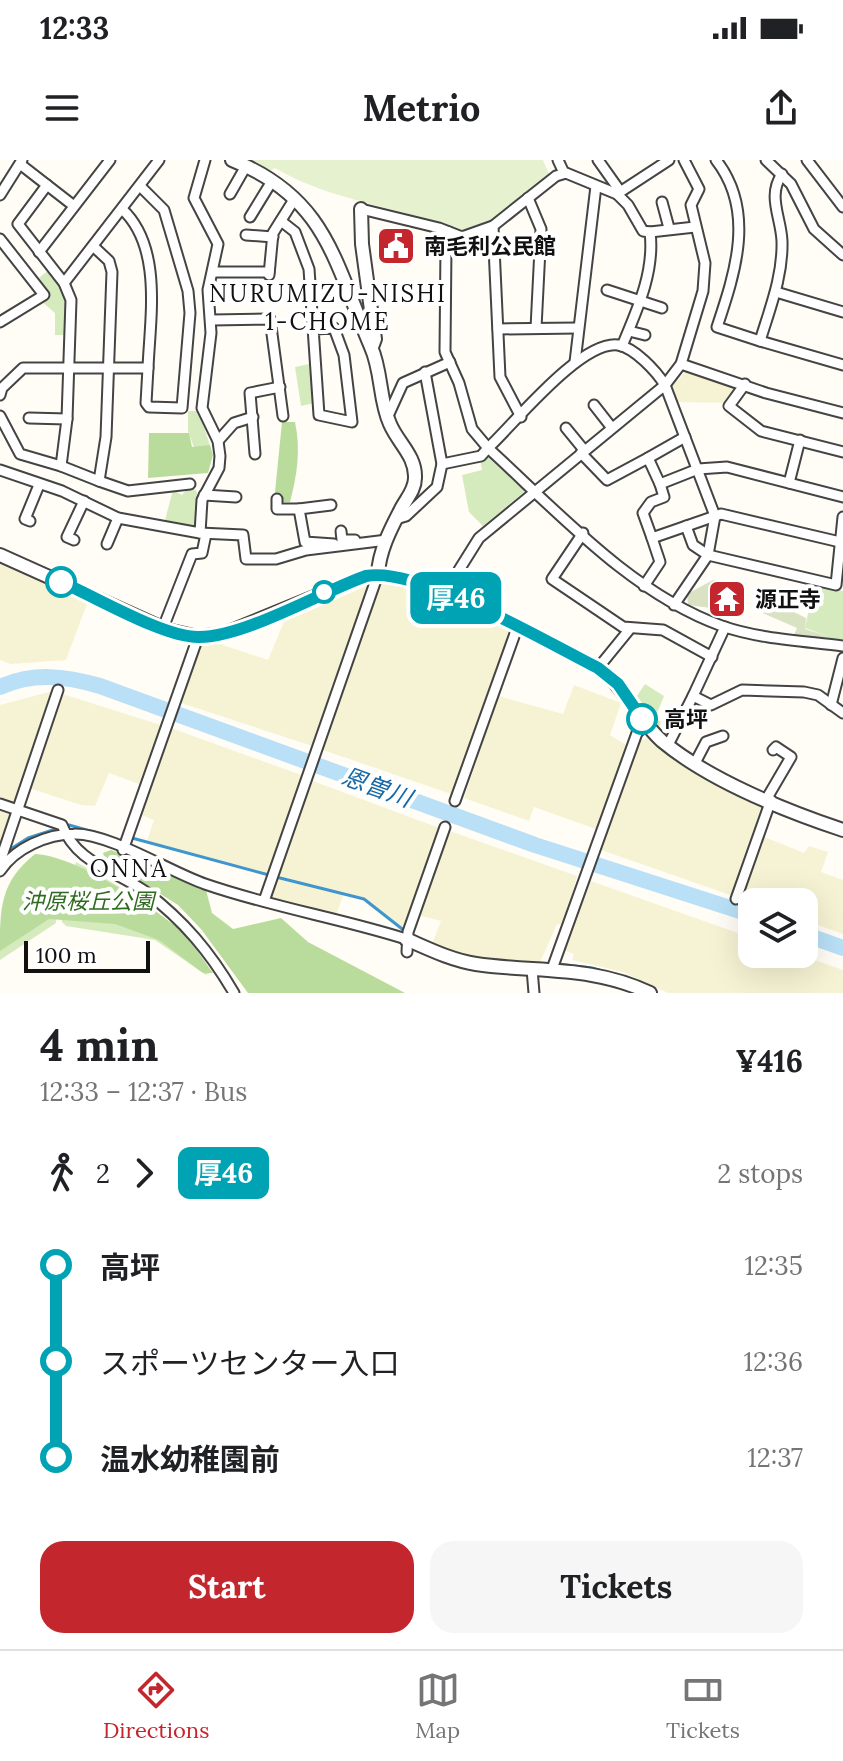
<!DOCTYPE html>
<meta charset="utf-8">
<style>
body{margin:0;font-family:Lora,"Noto Sans JP",serif;background:#f6f6f6;color:#202124;height:100vh;display:flex;flex-direction:column;font-size:30px;white-space:nowrap}
*{box-sizing:border-box;margin:0}
p{font-size:26px;color:#757577}
.icon{flex:none;width:44px;height:44px;fill:none;stroke:currentColor;stroke-width:2;stroke-linecap:round;stroke-linejoin:round}
.map{position:relative;height:833px;overflow:hidden}
.details{display:flex;flex-direction:column;background:#fff;flex:1}
.details>*{flex:none}
.badge{padding:0 16px;border-radius:12px;font-size:28px;line-height:52px}
.fabs{position:absolute;left:738px;top:728px;display:grid;gap:16px}
.fabs a{display:grid;place-items:center;width:80px;height:80px;border-radius:16px;background:#fff;box-shadow:0 8px 32px #0002;font-size:40px}
.scale{position:absolute;left:24px;bottom:20px;width:126px;box-sizing:border-box;padding-left:8px;border:4px solid #111;border-top:0;font-size:22px;line-height:28px;white-space:nowrap;color:#111;-webkit-text-stroke:6px #fff;paint-order:stroke}
.map>.badge{position:absolute;translate:-50% -50%;box-shadow:0 0 0 4px #fff}
.legs{display:flex;align-items:center;gap:12px;height:88px;padding:0 40px;font-size:26px}
.legs p{margin-inline-start:auto}
.head{display:flex;align-items:center;justify-content:space-between;height:136px;padding:0 40px}
h1{font-size:44px;font-weight:700;line-height:60px}
.primary-button{display:flex;gap:16px;margin-top:auto;padding:16px 40px}
.primary-button a{flex:1;height:92px;border-radius:24px;background:#c4262e;color:#fff;font-size:32px;font-weight:700;line-height:92px;text-align:center}
.primary-button a+a{background:#f6f6f6;color:#202124}
ul{padding:0 40px;list-style:none}
li{display:flex;align-items:center;gap:28px;height:96px;font-size:30px}
li i{display:grid;place-items:center;width:12px;height:100%;margin:0 10px;background:currentColor}
li i::after{content:'';width:20px;height:20px;margin:-10px;border:6px solid;border-radius:50%;background:#fff}
li p{margin-inline-start:auto}
li:first-child i{background:linear-gradient(#0000 50%,currentColor 0)}
li:last-child i{background:linear-gradient(currentColor 50%,#0000 0)}
.status{display:flex;justify-content:space-between;align-items:center;height:56px;padding:0 40px;background:#fff;direction:ltr}
.status svg{height:22px;fill:currentColor}
header{display:flex;justify-content:space-between;align-items:center;height:104px;padding:0 40px;background:#fff;font-size:36px;font-weight:700}
.tabs{display:flex;justify-content:space-around;align-items:center;height:112px;border-top:2px solid #e0e0e0;background:#fff;font-size:22px;color:#757577}
.tabs a{display:grid;justify-items:center;gap:4px}
.tabs .selected{color:#c4262e}
.map>svg:first-child{display:block}
.farmland{fill:#f6f3d4}
.green{fill:#d5ebbd}
.forest{fill:#b9dc9c}
.cemetery{fill:#d9e3c4}
.pitch{fill:#e6f2cf}
.lines{fill:none;stroke-linecap:round;stroke-linejoin:round}
.stream{stroke:#3f96cf;stroke-width:3}
.river{stroke:#b9e0f7;stroke-width:16}
.minor-casing{stroke:#444;stroke-width:13}
.tertiary-casing{stroke:#444;stroke-width:16}
.minor{stroke:#fff;stroke-width:9}
.tertiary{stroke:#fff;stroke-width:12}
.line-1-casing{stroke:#fff;stroke-width:18}
.line-1{stroke:#00a3b4;stroke-width:12}
.stop-1-dot{fill:#fff;stroke:#00a3b4;stroke-width:4}
.labels{text-anchor:middle;dominant-baseline:central;stroke-width:8;stroke-linejoin:round;paint-order:stroke}
.poi-label{font-size:22px;font-weight:bold;fill:#111;stroke:#fff;text-anchor:start}
.stop-label{font-size:22px;font-weight:bold;fill:#111;stroke:#fff;text-anchor:start}
.park-label{font-size:22px;font-style:italic;fill:#2f6b1f;stroke:#fff}
.neighbourhood-label{font-size:24px;letter-spacing:2px;fill:#111;stroke:#fff}
.water-label{font-size:24px;font-style:italic;fill:#1768a6;stroke:#fff}
</style>
<div class="status"><b>12:33</b><svg viewBox="0 0 49 12"><path d="M0 12V9h3v3zM5 12V6h3v6zM10 12V3h3v9zM15 12V0h3v12zM26 1h20v11H26zM47 4h2v5h-2z"/></svg></div>
<header><svg class="icon" aria-label="menu" viewBox="0 0 24 24"><path d="M4 6h16M4 12h16M4 18h16"/></svg>Metrio<svg class="icon" aria-label="share" viewBox="0 0 24 24"><path d="M12 15V3M7 8l5-5 5 5M5 13v7h14v-7"/></svg></header>
<div class="map">
<svg width="843" height="833" viewBox="0 0 843 833">
<rect width="100%" height="100%" fill="#fffdf5"/>
<!-- farmland -->
<g class="farmland">
<path d="M687 210 736 223 737 229 727 243 676 242 672 226Z"/>
<path d="M0 401 88 441 66 500 11 504 0 500Z"/>
<path d="M383 419H394L449 439 512 469 454 635 323 590Z"/>
<path d="M371 424 315 587 178 542 201 482 211 481 268 500 286 457 293 458Z"/>
<path d="M574 525 621 543 610 575 628 586 649 577 661 590 708 617 767 643 733 736 601 690 607 673 534 647 529 661 464 638 498 536 563 554Z"/>
<path d="M53 531 164 566 142 625 109 613 95 646 81 645 23 626 0 696V545Z"/>
<path d="M171 568 304 616 269 715 147 681 154 660 141 655Z"/>
<path d="M310 620 442 669 405 771 365 739 344 733 336 755 266 741Z"/>
<path d="M447 670 577 716 564 765 557 764 540 802 471 798 432 784 441 761 418 755Z"/>
<path d="M762 676 804 693 809 686 828 692 821 712 843 720V774L804 760V742H752L738 737Z"/>
<path d="M588 720 752 778V794H798L843 810V833H668L623 812 572 800 574 794 563 790Z"/>
</g>
<!-- green -->
<g class="green">
<path d="M49 110 66 137V175H55V153L41 141 49 137 35 121Z"/>
<path d="M309 204 314 243 301 246 295 207Z"/>
<path d="M188 251H199L210 286 196 293 188 271Z"/>
<path d="M490 294 524 326V332L483 366 469 352 462 315 482 310 480 299Z"/>
<path d="M188 328 196 330 199 339 195 366 164 364 173 330 182 335Z"/>
<path d="M814 424 843 431V482L826 480 827 476 805 468Z"/>
<path d="M645 524 664 536 655 558 661 562 659 567 666 573 664 576 654 569 635 539Z"/>
<path d="M76 702C126 730 183 760 211 812L206 815 155 780 66 766 62 762 56 713 74 707Z"/>
<path d="M54 730 56 763 0 800V770Z"/>
</g>
<!-- forest -->
<g class="forest">
<path d="M282 262H295C301 290 297 315 290 342H274Z"/>
<path d="M149 273H189L192 287 210 285 213 295 208 313 148 318Z"/>
<path d="M111 690 206 730 212 753 233 769 281 758 308 782 405 833H248L201 769 178 745 105 699 103 693Z"/>
<path d="M35 694C73 695 148 744 178 768 192 780 202 799 213 813H203L159 780 115 764 49 759 0 791C0 748 0 722 35 694Z"/>
</g>
<!-- cemetery -->
<g class="cemetery">
<path d="M713 420 740 426 732 442 723 438 718 449 688 445 687 434Z"/>
<path d="M766 438 806 458 805 469 827 476 825 480 794 475 797 468 758 451Z"/>
</g>
<!-- pitch -->
<path class="pitch" d="M240 0H543L549 14 494 61 460 72C401 46 332 42 275 8L268 12Z"/>
<g class="lines">
<!-- stream -->
<g class="stream">
<path d="M69 665 101 674"/>
<path d="M132 678 269 715"/>
<path d="M9 690 28 678 56 669"/>
<path d="M276 717 364 739 406 772"/>
<path d="M558 804 592 808 636 821"/>
</g>
<!-- river -->
<g class="river">
<path d="M0 527C34 512 65 516 100 526L535 685 752 755"/>
<path d="M804 774 843 788"/>
</g>
<!-- minor casing -->
<g class="minor-casing">
<g id="minor">
<path d="M558 0 564 13"/>
<path d="M598 0 620 31"/>
<path d="M716 0C756 51 735 113 717 167L760 181C770 148 783 116 782 81 781 57 767 36 782 14"/>
<path d="M766 0 791 24 814 69 843 95"/>
<path d="M807 0 843 47"/>
<path d="M20 4 74 46"/>
<path d="M230 34 246 6"/>
<path d="M617 34 628 45 643 71 650 72C655 112 637 150 622 186"/>
<path d="M0 35 22 0"/>
<path d="M528 38 541 69 536 168"/>
<path d="M662 42 669 68"/>
<path d="M122 49C163 87 150 158 148 208"/>
<path d="M361 49 439 68 462 77 493 66 556 16 566 13 617 34 669 0"/>
<path d="M250 57 272 21"/>
<path d="M281 61 295 72 309 109 319 255 352 262 344 195 334 168 315 169"/>
<path d="M493 66 500 217 521 257"/>
<path d="M650 72 695 67"/>
<path d="M246 75 273 77"/>
<path d="M0 79 44 135 0 162"/>
<path d="M39 92 110 0"/>
<path d="M214 112H269"/>
<path d="M269 115 273 73 295 38"/>
<path d="M64 123 159 0"/>
<path d="M607 130 662 148"/>
<path d="M776 132 843 152"/>
<path d="M212 160 270 159 283 256"/>
<path d="M498 169 578 168"/>
<path d="M629 171 645 175"/>
<path d="M760 181 843 205"/>
<path d="M575 202 596 26"/>
<path d="M681 204 766 233 843 253"/>
<path d="M745 224 729 246 761 271 843 292"/>
<path d="M0 235 2 228 23 208H148L146 243 149 247 182 248 190 153 188 131 164 50 140 26"/>
<path d="M594 245 612 268"/>
<path d="M0 256 20 294 61 306 67 259 71 140 64 123 18 64 47 25"/>
<path d="M388 256 403 223 450 202"/>
<path d="M29 258 67 259"/>
<path d="M566 268 584 290"/>
<path d="M218 281 234 263 253 257"/>
<path d="M581 293 607 320 648 298 660 324 698 309 727 307 843 337"/>
<path d="M255 294 250 233 280 227"/>
<path d="M648 298 685 277"/>
<path d="M442 304 481 296 488 288 472 269 459 223 445 192 446 86 449 72"/>
<path d="M61 306 99 321 106 277 112 112 109 101 93 86"/>
<path d="M0 310 62 331 118 358 200 373 202 340 219 308 220 296 218 281 202 248 211 173 208 130 218 84 194 38 205 0"/>
<path d="M99 321 128 331 190 324"/>
<path d="M789 323 800 280"/>
<path d="M660 324 664 337 651 342 643 353 652 378 721 354 840 382"/>
<path d="M204 335 236 337"/>
<path d="M277 339V349H299L305 382 334 384"/>
<path d="M299 349 331 345"/>
<path d="M396 359 406 356 437 327 442 304 425 212"/>
<path d="M30 361 25 359 39 325"/>
<path d="M686 366 693 385 708 395 836 425 843 357"/>
<path d="M341 371 342 380H355"/>
<path d="M200 373 243 375 246 399H276L306 390 387 380"/>
<path d="M583 373 552 419 623 467 663 470 712 497"/>
<path d="M74 380 67 377 84 341"/>
<path d="M107 384 118 358"/>
<path d="M644 426 660 402 652 378"/>
<path d="M451 436 459 410 479 378 665 225 681 204 703 131 705 103 691 45 699 29 684 0"/>
<path d="M674 445 708 395 715 356 665 225C656 211 635 188 618 185 581 180 514 264 488 288 558 352 632 434 722 466 759 479 804 481 843 486"/>
<path d="M725 467 693 536 711 545 742 530 804 532 818 535 843 553"/>
<path d="M163 468 192 394 202 393 206 374"/>
<path d="M598 508 629 470"/>
<path d="M831 545 843 498"/>
<path d="M668 585 693 536"/>
<path d="M695 603 706 582 723 576"/>
<path d="M767 638 791 597 776 587 773 590"/>
<path d="M455 641 517 468"/>
<path d="M0 644 62 665C77 704 114 709 146 732 184 761 210 792 234 833"/>
<path d="M123 690 198 477"/>
<path d="M5 704 2 696 58 530"/>
<path d="M0 711C15 688 47 674 74 674 109 673 170 712 205 724 271 747 340 758 406 779"/>
<path d="M736 739 771 640"/>
<path d="M264 741 378 414"/>
<path d="M407 792 408 772 445 667"/>
<path d="M532 809 534 833"/>
<path d="M552 809 637 573 646 565"/>
</g>
</g>
<!-- tertiary casing -->
<g class="tertiary-casing">
<g id="tertiary">
<path d="M232 0C327 38 334 102 371 187 382 211 379 240 390 264 398 283 416 296 415 318 415 331 405 340 400 351 390 370 379 392 378 414"/>
<path d="M361 49 362 84 375 179 372 187"/>
<path d="M0 395 167 470 198 477 224 474 366 416C420 407 545 482 598 508 626 527 637 559 662 581 709 620 786 651 843 670"/>
<path d="M406 779C429 789 451 800 476 804 538 813 591 805 650 833"/>
</g>
</g>
<!-- minor -->
<use href="#minor" class="minor"/>
<!-- tertiary -->
<use href="#tertiary" class="tertiary"/>
</g>
<g class="lines">
<!-- line-1 casing -->
<g class="line-1-casing">
<path id="line-1" d="M61 422C96 437 163 477 198 477 243 478 321 432 366 416 419 406 546 482 598 508L618 524 642 559"/>
</g>
<!-- line-1 -->
<use href="#line-1" class="line-1"/>
</g>
<!-- icons -->
<defs>
<g id="civic-square" transform="scale(2)"><rect x="-9" y="-9" width="18" height="18" rx="4" fill="#c4262e" stroke="#fff"/><path d="M-.6-6.5H3V-4.5H.6V-3L4-1V1h2V6H-6V1h2V-1L-.6-3ZM-1.2 2.5V6h2.4V2.5Z" fill="#fff"/></g>
<g id="temple-square" transform="scale(2)"><rect x="-9" y="-9" width="18" height="18" rx="4" fill="#c4262e" stroke="#fff"/><path d="M0-6L5-2H3V0L6.5 2.5H4V6H1.5V3h-3V6H-4V2.5H-6.5L-3 0V-2H-5Z" fill="#fff"/></g>
</defs>
<g fill-rule="evenodd">
<use href="#civic-square" x="396" y="86"/>
<use href="#temple-square" x="727" y="439"/>
</g>
<!-- markers -->
<g class="stop-1-dot">
<circle cx="61" cy="422" r="14"/>
<circle cx="324" cy="432" r="10"/>
<circle cx="642" cy="559" r="14"/>
</g>
<g class="labels">
<!-- poi labels -->
<g class="poi-label">
<text x="424" y="86">南毛利公民館</text>
<text x="755" y="439">源正寺</text>
</g>
<!-- stop labels -->
<g class="stop-label">
<text x="664" y="559">高坪</text>
</g>
<!-- park labels -->
<g class="park-label">
<text x="88" y="741">沖原桜丘公園</text>
</g>
<!-- neighbourhood labels -->
<g class="neighbourhood-label">
<text x="328" y="133">NURUMIZU-NISHI<tspan x="328" dy="28">1-CHOME</tspan></text>
<text x="129" y="708">ONNA</text>
</g>
<!-- water labels -->
<g class="water-label">
<text transform="translate(377 627) rotate(20)">恩曽川</text>
</g>
</g>
</svg>
<div class="fabs">
<a><svg class="icon" aria-label="layers" viewBox="0 0 24 24"><path d="M12 4l9 5-9 5-9-5zM3 14l9 5 9-5"/></svg></a>
</div>
<div class="scale">100 m</div>
<b class="badge" style="left:456px;top:438px;background:#00a3b4;color:#fff">厚46</b>
</div>
<section class="details">
<div class="head"><div><h1>4 min</h1><p>12:33 – 12:37 · Bus</p></div><b>¥416</b></div>
<div class="legs"><svg class="icon" aria-label="walk" viewBox="0 0 24 24"><circle cx="13" cy="4" r="2"/><path d="M13 8l-2 6 4 7M11 14l-3 7M7 12l3-4h3l4 4"/></svg>2<svg class="icon" aria-label="forward" viewBox="0 0 24 24"><path d="M9 5l7 7-7 7"/></svg><b class="badge" style="background:#00a3b4;color:#fff">厚46</b><p>2 stops</p></div>
<ul>
<li><i style="color:#00a3b4"></i><b>高坪</b><p>12:35</p></li>
<li><i style="color:#00a3b4"></i><span>スポーツセンター入口</span><p>12:36</p></li>
<li><i style="color:#00a3b4"></i><b>温水幼稚園前</b><p>12:37</p></li>
</ul>
<div class="primary-button"><a>Start</a><a>Tickets</a></div>
</section>
<nav class="tabs">
<a class="selected"><svg class="icon" aria-label="directions" viewBox="0 0 24 24"><path d="M12 3l9 9-9 9-9-9zM9 14v-3h6M13 9l2 2-2 2"/></svg>Directions</a>
<a><svg class="icon" aria-label="map" viewBox="0 0 24 24"><path d="M3 6l6-2 6 2 6-2v14l-6 2-6-2-6 2zM9 4v14M15 6v14"/></svg>Map</a>
<a><svg class="icon" aria-label="tickets" viewBox="0 0 24 24"><path d="M3 7h18v10H3zM15 7v10"/></svg>Tickets</a>
</nav>
